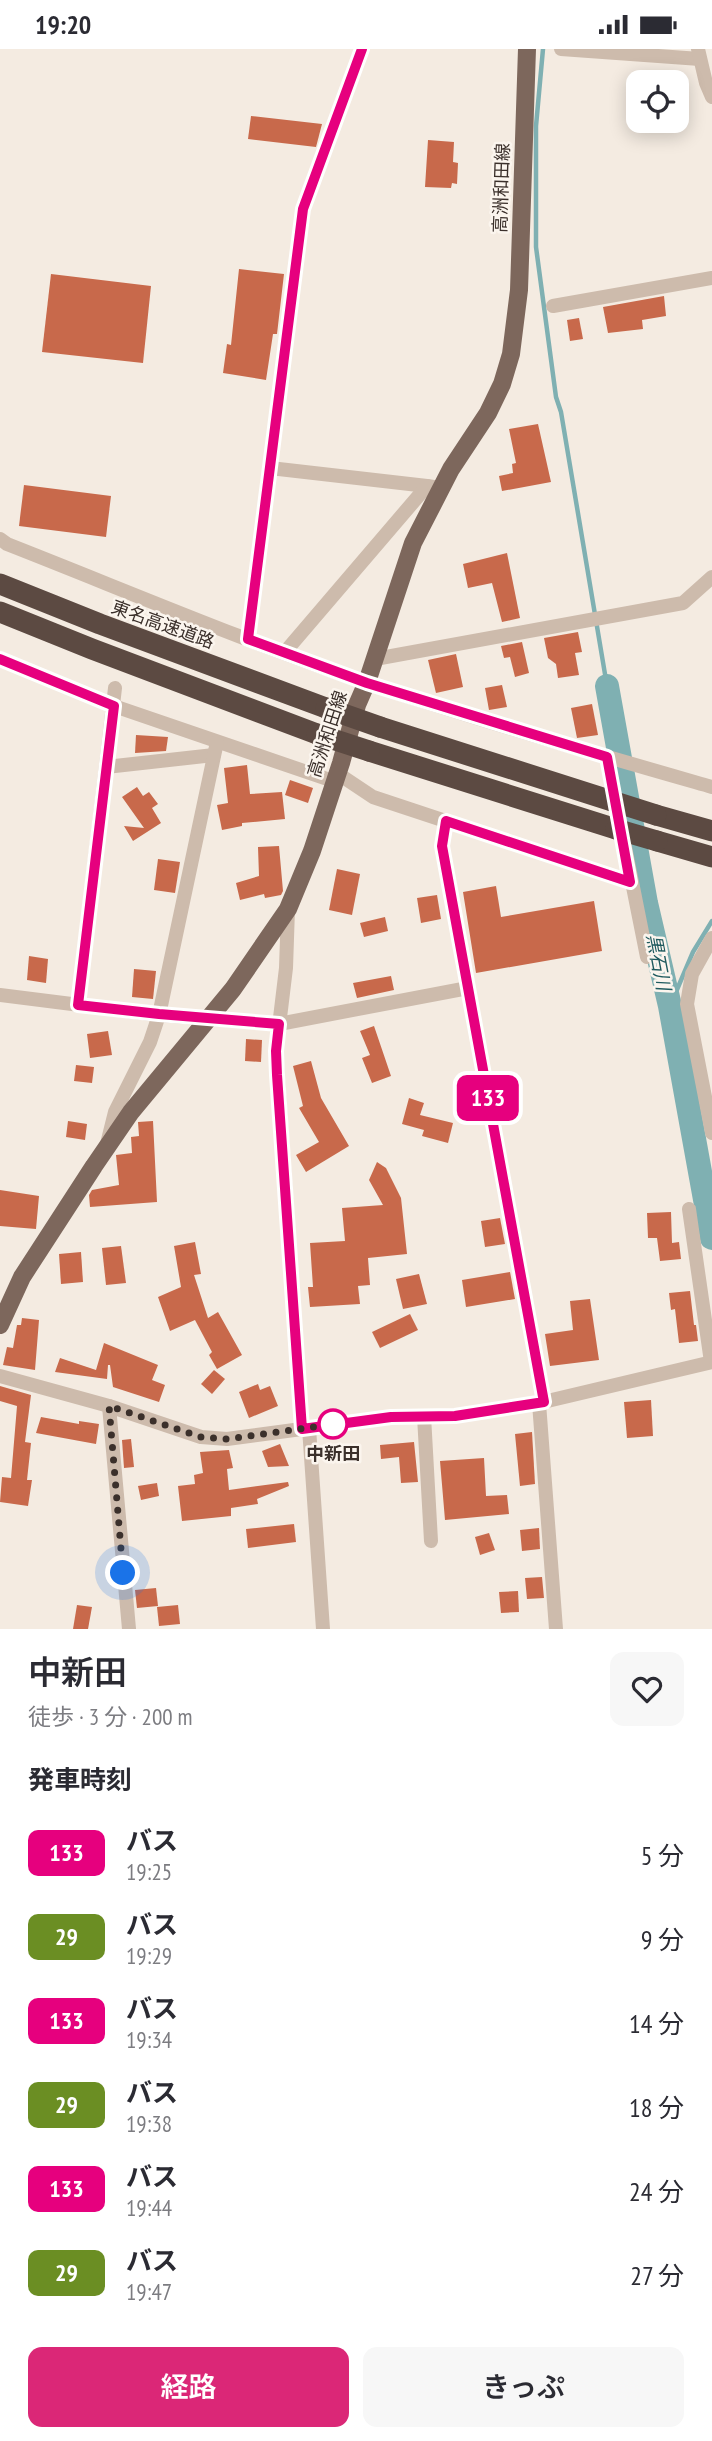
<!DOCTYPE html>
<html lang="ja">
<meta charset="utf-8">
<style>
body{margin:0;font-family:"PT Sans Narrow","Noto Sans JP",sans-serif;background:#f7f7f7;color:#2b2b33;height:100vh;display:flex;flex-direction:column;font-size:26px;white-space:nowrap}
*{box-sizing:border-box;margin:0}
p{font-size:23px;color:#7c7c81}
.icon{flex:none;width:38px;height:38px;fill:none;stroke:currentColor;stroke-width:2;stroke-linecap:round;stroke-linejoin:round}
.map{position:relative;height:1580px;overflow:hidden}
.sheet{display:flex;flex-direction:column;background:#fff;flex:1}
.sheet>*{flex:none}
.badge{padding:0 14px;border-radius:10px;font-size:24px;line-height:46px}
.tools{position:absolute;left:626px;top:21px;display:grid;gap:14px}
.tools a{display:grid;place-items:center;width:63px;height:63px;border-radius:14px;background:#fff;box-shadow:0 4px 18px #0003;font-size:35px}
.you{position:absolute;width:35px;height:35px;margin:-18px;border:5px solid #fff;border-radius:50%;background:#1a73e8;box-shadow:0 0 0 10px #1a73e833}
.map>.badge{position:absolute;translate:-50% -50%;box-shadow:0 0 0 4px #fff}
h2{padding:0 28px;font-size:26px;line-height:63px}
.round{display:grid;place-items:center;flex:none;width:74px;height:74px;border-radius:14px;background:#f7f7f7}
.overview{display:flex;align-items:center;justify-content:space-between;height:119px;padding:0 28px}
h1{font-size:33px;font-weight:600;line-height:52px}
.cta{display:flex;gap:14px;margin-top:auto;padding:14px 28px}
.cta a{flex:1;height:80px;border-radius:14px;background:#db2777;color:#fff;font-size:28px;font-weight:600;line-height:80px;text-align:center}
.cta a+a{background:#f7f7f7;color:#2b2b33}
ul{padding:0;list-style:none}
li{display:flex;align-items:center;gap:21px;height:84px;padding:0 28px}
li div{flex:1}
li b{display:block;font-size:26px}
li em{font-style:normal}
li .badge{min-width:77px;font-weight:700;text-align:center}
.status{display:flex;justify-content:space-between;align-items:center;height:49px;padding:0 35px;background:#fff;direction:ltr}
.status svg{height:19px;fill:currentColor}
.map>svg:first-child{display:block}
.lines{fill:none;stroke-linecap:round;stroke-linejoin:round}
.stream{stroke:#7fb0b2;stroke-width:4.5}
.river{stroke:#7fb0b2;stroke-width:24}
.building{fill:#c8694b}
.minor{stroke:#cdbbac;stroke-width:14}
.major{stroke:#7d675c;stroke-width:18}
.highway{stroke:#5c4a42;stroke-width:21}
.highway-bridge{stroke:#5c4a42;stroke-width:21}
.line-casing{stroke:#fff;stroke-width:16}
.line{stroke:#e6007e;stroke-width:10}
.walk{stroke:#3b302b;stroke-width:7;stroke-dasharray:0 12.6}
.stop-dot{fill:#fff;stroke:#e6007e;stroke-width:3.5}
.labels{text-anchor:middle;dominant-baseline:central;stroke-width:5;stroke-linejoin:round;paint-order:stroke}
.street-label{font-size:18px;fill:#3b302b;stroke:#fbf5ee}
.stop-label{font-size:18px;font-weight:bold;fill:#3b302b;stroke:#fbf5ee}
.water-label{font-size:19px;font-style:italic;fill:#1f5a5e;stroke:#fbf5ee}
</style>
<div class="status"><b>19:20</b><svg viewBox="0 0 49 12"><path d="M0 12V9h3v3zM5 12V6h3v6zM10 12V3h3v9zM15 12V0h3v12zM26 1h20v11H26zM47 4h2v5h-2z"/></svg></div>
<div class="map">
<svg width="712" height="1580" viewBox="0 0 712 1580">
<rect width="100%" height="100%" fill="#f4ebe1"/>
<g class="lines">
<!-- stream -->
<g class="stream">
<path d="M543 0 536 77V198L556 348 561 363 607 637"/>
<path d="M670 957 693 903 712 872"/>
</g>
<!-- river -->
<path class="river" d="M607 637 646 854 670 957 712 1189"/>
</g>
<!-- building -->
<g class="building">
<path d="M251 67 322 75 316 98 248 90Z"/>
<path d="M428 91 454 93 453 113 458 114 457 135 452 134 451 139 425 138Z"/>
<path d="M239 220 284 225 277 285H273L266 331 223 324 227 295 231 296Z"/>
<path d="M51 225 151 237 143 314 42 303Z"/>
<path d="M664 247 666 267 642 271 643 280 608 284 603 258Z"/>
<path d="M579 269 583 290 570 292 567 271Z"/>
<path d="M538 375 551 433 502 442 499 427 513 424 512 415 516 414 509 380Z"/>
<path d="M24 436 111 447 106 488 19 477Z"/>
<path d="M507 504 520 569 502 573 492 534 468 539 463 515Z"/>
<path d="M578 583 582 603 575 604 579 626 558 629 556 615 548 609 544 589Z"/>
<path d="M522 593 529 624 515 628 510 608 504 609 501 597Z"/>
<path d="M456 605 463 638 436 644 428 611Z"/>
<path d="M502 636 507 658 489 661 485 639Z"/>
<path d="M592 655 598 686 577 689 571 659Z"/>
<path d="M136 686 168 688 166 702 135 704Z"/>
<path d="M247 716 250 745 282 743 285 770 242 774V777L222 781 217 756 228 754 224 719Z"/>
<path d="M290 731 313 739 308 754 285 746Z"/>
<path d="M137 738 143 747 149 743 158 755 152 759 161 774 133 792 124 777 144 779 122 748Z"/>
<path d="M279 797 283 842 281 846 265 849 264 845 240 851 236 834 259 827 258 798Z"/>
<path d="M158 810 180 813 175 844 154 841Z"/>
<path d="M337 820 360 825 352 866 329 861Z"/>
<path d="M496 837 501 868 594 852 602 902 476 924 463 843Z"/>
<path d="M437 846 441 870 421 874 417 849Z"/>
<path d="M385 868 388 882 364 888 360 874Z"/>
<path d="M29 907 48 910 46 934 27 931Z"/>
<path d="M134 920 156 922 153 950 132 948Z"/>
<path d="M391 927 394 941 357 949 353 934Z"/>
<path d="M374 977 391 1027 372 1034 362 1009 370 1006 360 982Z"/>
<path d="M108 982 112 1006 90 1009 87 985Z"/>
<path d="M246 990 262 991 261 1013 245 1012Z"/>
<path d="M311 1012 321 1049 349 1097 306 1123 296 1106 319 1093 299 1059 303 1057 293 1017Z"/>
<path d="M76 1016 94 1018 92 1034 74 1032Z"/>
<path d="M409 1049 424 1054 420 1066 453 1074 448 1094 422 1087 424 1081 402 1075Z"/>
<path d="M68 1072 87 1075 85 1091 66 1088Z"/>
<path d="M153 1072 157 1153 90 1158 89 1146 92 1141 119 1136 116 1106 132 1104 131 1088 139 1087 138 1073Z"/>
<path d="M377 1113 386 1119 401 1149 407 1205 368 1209 370 1236 358 1237 360 1255 310 1258 308 1238H313L310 1194 345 1192 342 1159 383 1156 369 1131Z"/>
<path d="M0 1141 39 1147 36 1180 0 1177Z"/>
<path d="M671 1163 672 1194 679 1193 681 1210 660 1212 657 1189H648L647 1164Z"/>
<path d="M500 1169 505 1195 485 1198 481 1172Z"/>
<path d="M195 1193 201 1225 194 1226 208 1269 218 1263 242 1306 217 1320 209 1306 212 1303 195 1271 170 1282 158 1248 181 1238 174 1197Z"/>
<path d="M121 1197 126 1234 106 1236 102 1199Z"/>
<path d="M81 1203 83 1233 61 1235 59 1205Z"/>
<path d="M510 1223 515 1250 466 1258 462 1231Z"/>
<path d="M419 1225 427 1255 403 1260 396 1230Z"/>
<path d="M690 1242 694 1276H696L698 1292 679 1294 675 1260 671 1261 669 1244Z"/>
<path d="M590 1250 599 1311 550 1317 545 1285 573 1281 570 1252Z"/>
<path d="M410 1265 418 1281 380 1299 372 1283Z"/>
<path d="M22 1269 39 1271 35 1321 3 1316 7 1298 13 1299 17 1276H21Z"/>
<path d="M104 1294 158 1316 152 1331 165 1336 159 1353 113 1338 110 1316H108L107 1330 55 1323 60 1309 96 1321Z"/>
<path d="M214 1321 225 1330 212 1345 201 1335Z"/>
<path d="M258 1335 260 1341 270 1337 278 1357 249 1369 239 1343Z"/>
<path d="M0 1337 31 1346 25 1393 31 1394 27 1431H32L28 1457 0 1453 2 1428 11 1429 17 1357 0 1352Z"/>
<path d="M651 1351 653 1387 627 1389 624 1353Z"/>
<path d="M41 1368 79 1375V1372L99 1375 96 1395 36 1384Z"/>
<path d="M532 1383 535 1435 520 1437 515 1385Z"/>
<path d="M131 1390 134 1418 124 1419 122 1391Z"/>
<path d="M414 1393 418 1433 401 1434 399 1408 381 1410 380 1396Z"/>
<path d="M280 1395 289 1417 268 1418 262 1402Z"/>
<path d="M229 1401 233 1419 227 1420 229 1441 288 1433 289 1437 257 1450 258 1455 231 1459V1467L182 1472 178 1437 195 1435 194 1426 203 1424 200 1403Z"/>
<path d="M484 1409 486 1447 507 1446 509 1465 445 1471 440 1412Z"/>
<path d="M157 1434 159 1447 141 1451 138 1437Z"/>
<path d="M294 1475 296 1493 248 1499 246 1480Z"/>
<path d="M539 1479 540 1500 522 1502 520 1481Z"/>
<path d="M489 1484 495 1501 480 1506 475 1488Z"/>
<path d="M542 1528 544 1549 527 1550 525 1529Z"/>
<path d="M156 1539 158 1557 137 1559 135 1541Z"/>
<path d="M518 1542 519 1563 501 1564 499 1543Z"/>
<path d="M77 1556 92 1558 88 1580H73Z"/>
<path d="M178 1556 180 1575 159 1577 157 1558Z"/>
</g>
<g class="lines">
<!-- minor -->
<g class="minor">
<path d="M561 0 700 10"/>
<path d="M698 0 706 34 712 48"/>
<path d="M553 257 712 229"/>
<path d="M270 419 427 437"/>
<path d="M0 490 7 495C127 542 246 593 368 634 481 672 597 705 712 738"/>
<path d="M248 590 303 160 362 0"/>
<path d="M285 603 427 437 440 439"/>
<path d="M0 610 114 657 333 732"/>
<path d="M375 610 683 554 712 528"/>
<path d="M607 708 647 908"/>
<path d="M106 718 214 706"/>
<path d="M337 724 373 748 630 833"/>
<path d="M446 772 442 798 468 939"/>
<path d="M288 860 286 919 276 1002 302 1380"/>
<path d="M712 889 692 925 687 955 712 1084"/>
<path d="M0 946 159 966 279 975 468 939 544 1353"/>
<path d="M78 956 115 639"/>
<path d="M107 1095 115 1063 150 993 159 966 217 693"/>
<path d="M689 1160 711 1313"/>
<path d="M0 1327 109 1357 201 1388 227 1390 391 1368 455 1367 539 1354 712 1313"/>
<path d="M539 1354 556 1580"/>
<path d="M109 1357 129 1580"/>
<path d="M424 1367 431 1492"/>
<path d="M309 1379 323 1580"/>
</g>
<!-- major -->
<path class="major" d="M0 1276 22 1228 94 1117 131 1063 233 940 288 860 312 802 341 714 357 656 367 633 413 494 451 420 488 364 502 335 511 305 519 241 527 0"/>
<!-- highway -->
<g class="highway">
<path d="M0 535 100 575 326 659"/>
<path d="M0 563 92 600 317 685"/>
<path d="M380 678 612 752"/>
<path d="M369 702 616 780"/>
<path d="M656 766 712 782"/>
<path d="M657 792 712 808"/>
</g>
<!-- highway-bridge -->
<g class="highway-bridge">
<path d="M326 659 380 678"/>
<path d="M317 685 369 702"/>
<path d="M612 752 656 766"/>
<path d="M616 780 657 792"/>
</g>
</g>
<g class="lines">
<!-- line casing -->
<g class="line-casing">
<path id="line" d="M0 610 114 657 78 956 159 965 279 975 276 1002 277 1026 302 1380 391 1368 455 1367 544 1353 442 797 446 772 630 833 607 708 367 634 248 590 303 160 362 0"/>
</g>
<!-- line -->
<use href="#line" class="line"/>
<!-- walk -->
<path class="walk" d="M123 1524 109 1357 201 1388 227 1390 336 1375H333"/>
</g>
<!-- markers -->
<circle class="stop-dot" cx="333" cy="1375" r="14"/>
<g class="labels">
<!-- street labels -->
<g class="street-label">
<text transform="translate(501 139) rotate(-88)">高洲和田線</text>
<text transform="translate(163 575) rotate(20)">東名高速道路</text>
<text transform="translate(327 685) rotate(-72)">高洲和田線</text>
</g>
<!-- stop labels -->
<g class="stop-label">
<text x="333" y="1404">中新田</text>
</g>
<!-- water labels -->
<g class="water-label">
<text transform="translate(659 913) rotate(79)">黒石川</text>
</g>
</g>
</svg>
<div class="tools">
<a><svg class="icon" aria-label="locate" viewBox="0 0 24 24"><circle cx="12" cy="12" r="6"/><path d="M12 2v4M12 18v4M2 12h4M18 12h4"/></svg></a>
</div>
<div class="you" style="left:123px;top:1524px"></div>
<b class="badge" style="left:488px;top:1049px;background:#e6007e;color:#fff">133</b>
</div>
<section class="sheet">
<div class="overview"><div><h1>中新田</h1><p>徒歩 · 3 分 · 200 m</p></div><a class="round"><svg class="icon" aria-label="heart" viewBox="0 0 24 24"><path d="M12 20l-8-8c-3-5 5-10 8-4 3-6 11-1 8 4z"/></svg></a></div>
<h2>発車時刻</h2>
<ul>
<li><span class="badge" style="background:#e6007e;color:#fff">133</span><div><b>バス</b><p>19:25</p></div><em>5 分</em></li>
<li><span class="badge" style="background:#6b8e23;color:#fff">29</span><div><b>バス</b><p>19:29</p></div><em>9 分</em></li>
<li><span class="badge" style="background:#e6007e;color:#fff">133</span><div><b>バス</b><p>19:34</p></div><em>14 分</em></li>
<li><span class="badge" style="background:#6b8e23;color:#fff">29</span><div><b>バス</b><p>19:38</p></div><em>18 分</em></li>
<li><span class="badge" style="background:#e6007e;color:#fff">133</span><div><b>バス</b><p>19:44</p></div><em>24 分</em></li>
<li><span class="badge" style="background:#6b8e23;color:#fff">29</span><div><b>バス</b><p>19:47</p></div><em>27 分</em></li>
</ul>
<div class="cta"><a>経路</a><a>きっぷ</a></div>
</section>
